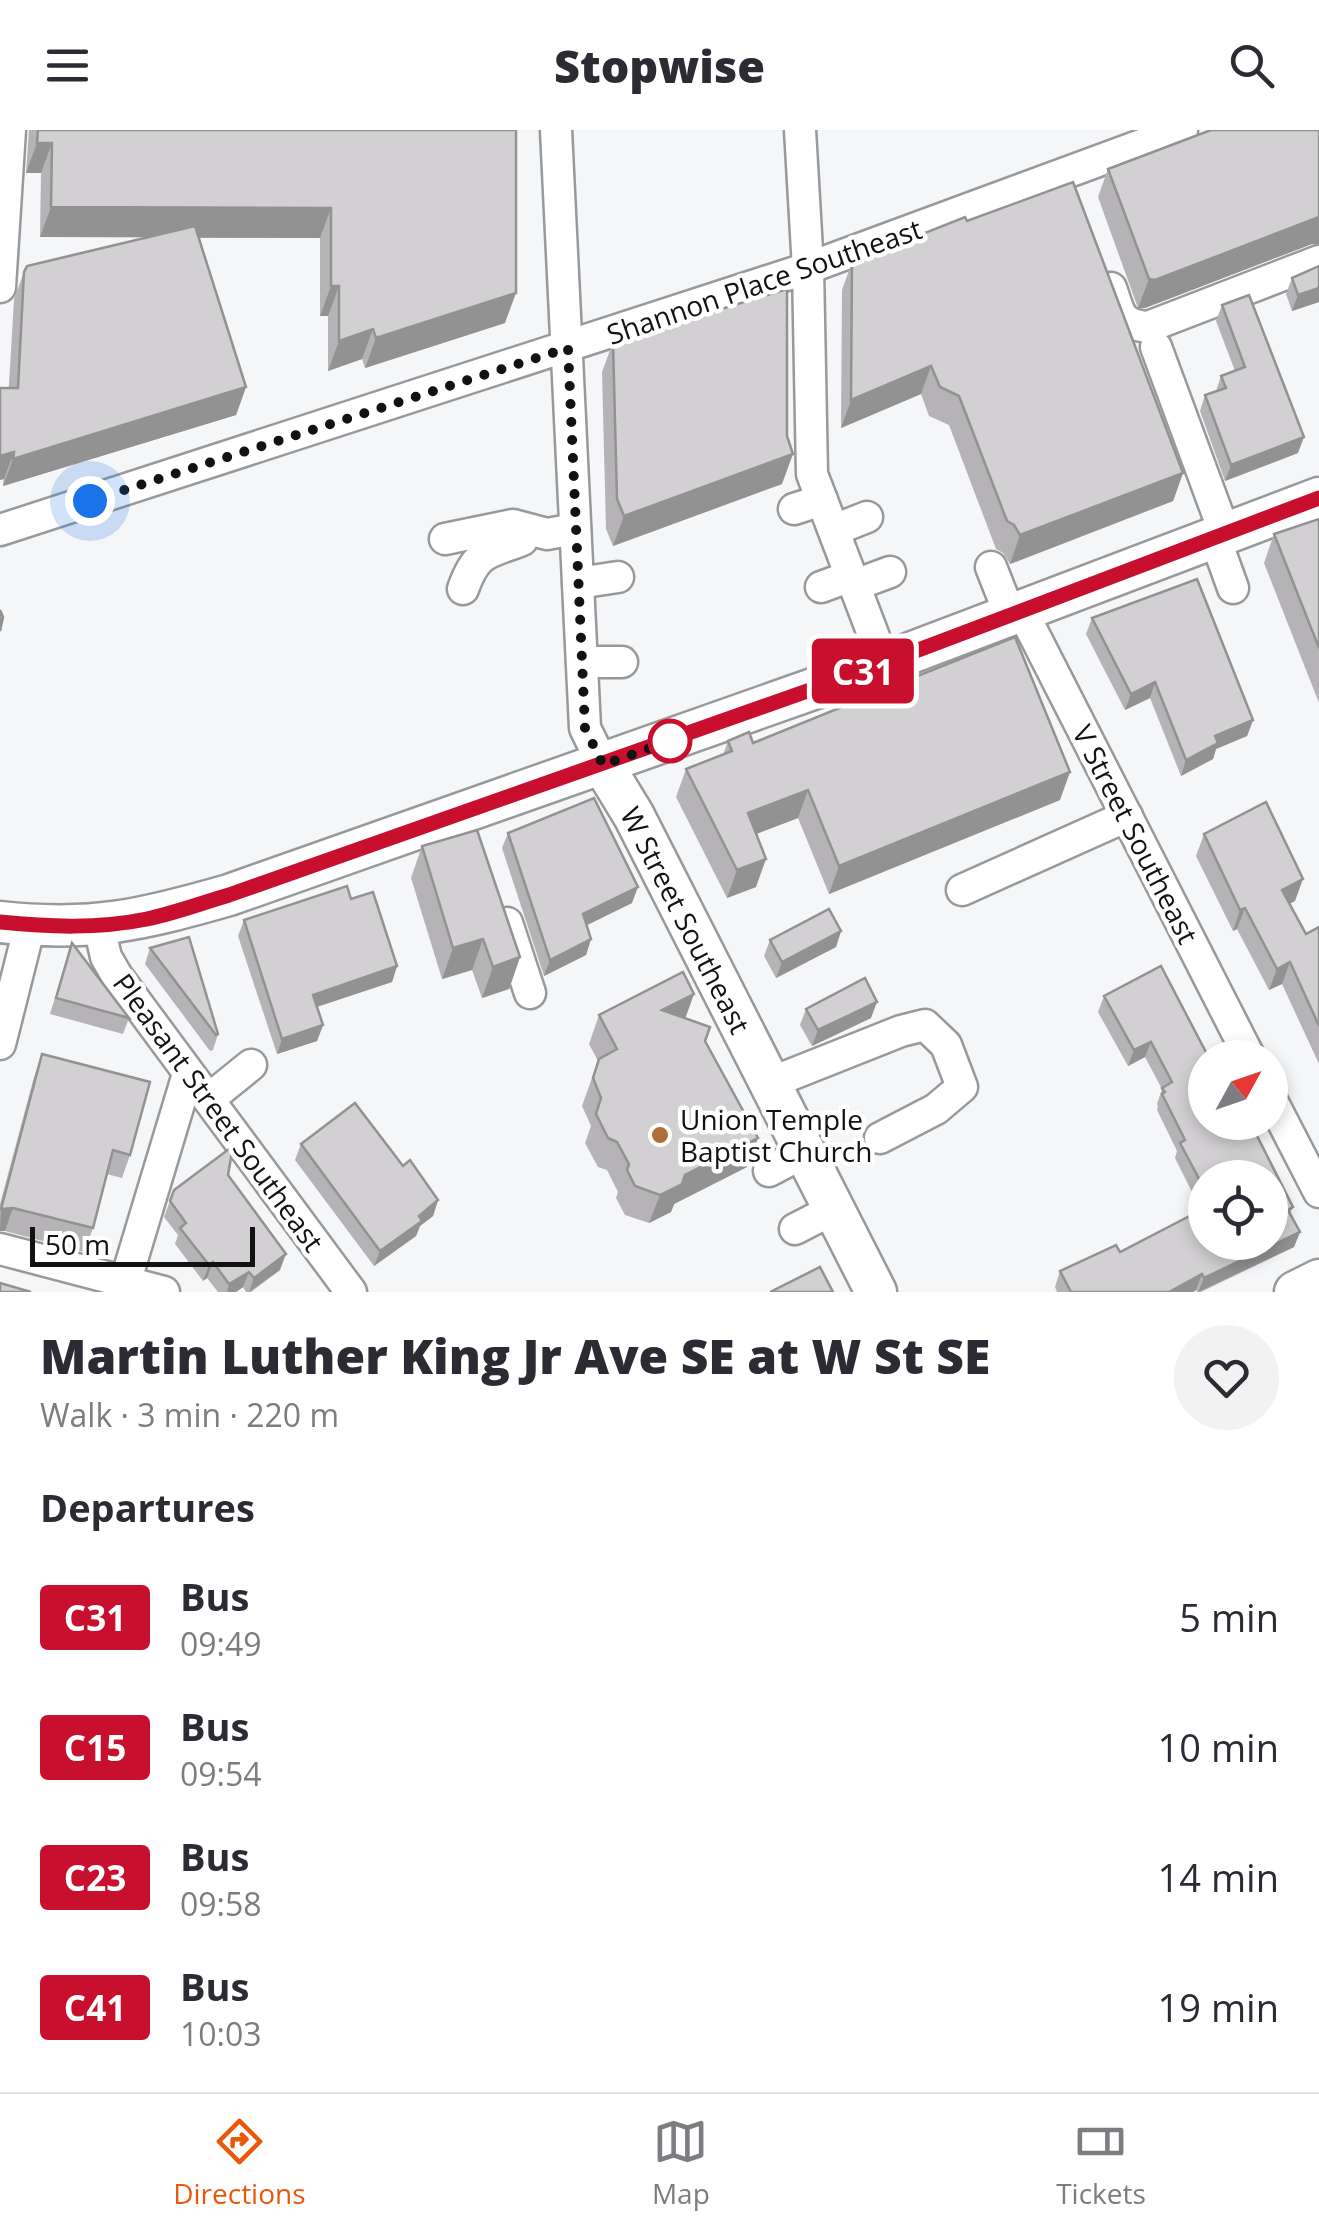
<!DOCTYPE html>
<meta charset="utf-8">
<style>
body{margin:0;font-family:"Open Sans",sans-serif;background:#f2f2f3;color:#2b2b33;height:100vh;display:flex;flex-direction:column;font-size:38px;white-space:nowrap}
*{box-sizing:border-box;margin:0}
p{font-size:32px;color:#7c7c81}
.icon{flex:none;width:55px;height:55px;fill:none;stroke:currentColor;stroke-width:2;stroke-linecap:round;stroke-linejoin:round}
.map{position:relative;height:1162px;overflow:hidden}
.panel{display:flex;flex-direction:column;background:#fff;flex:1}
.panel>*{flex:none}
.badge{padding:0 20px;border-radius:8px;font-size:35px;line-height:65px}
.needle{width:65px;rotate:50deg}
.buttons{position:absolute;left:1188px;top:910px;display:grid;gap:20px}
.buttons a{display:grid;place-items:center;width:100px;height:100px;border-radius:50%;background:#fff;box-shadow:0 5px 15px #0003;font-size:50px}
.scale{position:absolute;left:30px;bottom:25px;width:225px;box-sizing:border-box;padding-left:10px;border:5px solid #121212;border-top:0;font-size:28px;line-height:35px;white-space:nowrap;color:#121212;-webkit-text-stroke:8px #fff;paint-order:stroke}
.you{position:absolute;width:50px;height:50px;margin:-25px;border:8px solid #fff;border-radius:50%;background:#1a73e8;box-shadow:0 0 0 15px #1a73e833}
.map>.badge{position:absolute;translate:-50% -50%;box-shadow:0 0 0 5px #fff}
h2{padding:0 40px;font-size:38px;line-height:90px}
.round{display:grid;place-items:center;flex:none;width:105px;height:105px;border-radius:52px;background:#f2f2f3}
.overview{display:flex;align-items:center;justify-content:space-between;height:170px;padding:0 40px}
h1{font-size:48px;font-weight:800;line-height:75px}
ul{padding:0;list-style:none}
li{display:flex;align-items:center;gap:30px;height:130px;padding:0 40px}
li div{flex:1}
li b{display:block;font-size:38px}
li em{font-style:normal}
li .badge{min-width:110px;font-weight:700;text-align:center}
header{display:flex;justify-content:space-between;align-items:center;height:130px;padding:0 40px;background:#fff;font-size:45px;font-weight:800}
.dock{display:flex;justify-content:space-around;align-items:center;height:140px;border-top:2px solid #e1e1e2;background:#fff;font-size:28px;color:#7c7c81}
.dock a{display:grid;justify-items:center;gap:5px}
.dock .on{color:#ea580c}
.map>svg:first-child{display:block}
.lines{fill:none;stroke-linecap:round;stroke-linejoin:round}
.minor-casing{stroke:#98999b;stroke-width:35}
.major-casing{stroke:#98999b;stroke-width:45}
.minor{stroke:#fff;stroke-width:30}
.major{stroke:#fff;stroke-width:40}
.wall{fill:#b5b3b5;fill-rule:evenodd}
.shaded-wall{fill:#939293}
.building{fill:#d2d0d2;stroke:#939293;stroke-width:2.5}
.line-casing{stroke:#fff;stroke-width:22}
.line{stroke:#c8102e;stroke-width:15}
.walk{stroke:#121212;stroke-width:10;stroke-dasharray:0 18}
.stop-dot{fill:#fff;stroke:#c8102e;stroke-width:5}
.poi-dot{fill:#af6f38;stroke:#fff;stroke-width:4}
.labels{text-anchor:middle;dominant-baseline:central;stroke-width:9;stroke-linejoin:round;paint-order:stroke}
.street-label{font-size:28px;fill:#121212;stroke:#fff}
.poi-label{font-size:28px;fill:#121212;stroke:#fff;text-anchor:start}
</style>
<header><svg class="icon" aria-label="menu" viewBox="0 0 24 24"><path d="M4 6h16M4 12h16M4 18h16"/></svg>Stopwise<svg class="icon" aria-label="search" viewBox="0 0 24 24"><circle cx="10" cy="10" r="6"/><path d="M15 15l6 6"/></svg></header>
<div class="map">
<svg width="1319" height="1162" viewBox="0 0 1319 1162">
<rect width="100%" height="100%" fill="#f5f6f7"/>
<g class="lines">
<!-- minor casing -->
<g class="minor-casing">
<g id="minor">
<path d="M556 0 585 598 603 635"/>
<path d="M800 0 808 138 812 344 884 533"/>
<path d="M0 157 10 0"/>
<path d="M1111 158C1120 183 1118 194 1148 197L1319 131"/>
<path d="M1156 217 1225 404"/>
<path d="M794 379 822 370"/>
<path d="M0 400 808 138 1182 0"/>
<path d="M834 400 867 387"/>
<path d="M1215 408 1233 458"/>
<path d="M445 409 513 395 547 404 575 399"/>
<path d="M991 437 1010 485"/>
<path d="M578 453 618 447"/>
<path d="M855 455 890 442"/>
<path d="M821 457 851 446"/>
<path d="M463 459C477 420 487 424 522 410"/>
<path d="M1022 481 1250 928"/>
<path d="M582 532H622"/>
<path d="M962 760 1127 686"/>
<path d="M507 793 530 863"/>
<path d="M99 796 106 827 117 846 351 1162"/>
<path d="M0 914 30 795"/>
<path d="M770 953 901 901 925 895 946 915 962 957 936 979 880 1008"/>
<path d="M1270 967 1319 1062"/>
<path d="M209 969 251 935"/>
<path d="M769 1041 805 1022"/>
<path d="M795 1099 834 1079"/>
<path d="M0 1119 164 1162"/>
<path d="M125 1153 188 944"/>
</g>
</g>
<!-- major casing -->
<g class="major-casing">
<g id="major">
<path d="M603 635 634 686 876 1162"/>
<path d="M0 792C92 802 142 790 229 765L847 547 1319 368"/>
<path d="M1295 1162 1319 1150"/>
</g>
</g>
<!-- minor -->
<use href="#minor" class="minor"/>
<!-- major -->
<use href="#major" class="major"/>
</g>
<!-- wall -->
<g class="wall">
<path d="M29 0H516L505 193 365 238 362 229 328 241V186H320V108H199L246 257 236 285 3 356 14 169 24 142 149 107H40L41 43H26Z"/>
<path d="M1319 0V114H1312L1145 178H1138L1098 67 1108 39Z"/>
<path d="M967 91 1183 343 1173 371 1010 434 1003 423 996 419 949 295 929 286 921 264 841 298 842 160 852 132Z"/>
<path d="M1319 136V172L1292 181 1286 164 1292 148Z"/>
<path d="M1222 175 1298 323 1225 351 1200 281 1205 265 1216 261 1221 246 1235 241 1216 191Z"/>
<path d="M613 212 782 354 613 416 606 399 602 242Z"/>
<path d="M1319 389V573L1264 433 1274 404Z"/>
<path d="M1092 488 1253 590 1247 606 1216 619 1213 629 1181 646 1150 568 1125 580 1086 504Z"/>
<path d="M728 611 753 613 1060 670 829 764 798 688 756 704V757L727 768 676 667 686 639 723 625Z"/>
<path d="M508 703 632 773 587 795 591 809 586 825 544 846 502 718Z"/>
<path d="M1204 704 1295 771 1289 774 1306 804 1319 797V934L1282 854 1269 860 1237 799 1233 801 1196 726Z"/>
<path d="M422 716 520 827 509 859 482 868 472 840 442 849 411 748Z"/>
<path d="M351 769 397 836 392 852 317 877 323 895 317 911 277 924 238 806 244 790Z"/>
<path d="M841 801 836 817 776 848 764 826 770 810Z"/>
<path d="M72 813 129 888 123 904 50 884Z"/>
<path d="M150 818 218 904 213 920 210 921 145 834Z"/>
<path d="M1104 866 1209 928 1293 1077 1290 1084 1300 1102 1294 1117 1201 1162H1197L1196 1160 1193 1162H1057L1055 1157 1060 1141 1120 1122 1201 1080 1175 1028 1177 1021 1157 980 1158 976 1157 974 1162 959 1145 927 1128 936 1098 882ZM1205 1048 1270 1112H1205Z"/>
<path d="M806 879 871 888 812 916 800 895Z"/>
<path d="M599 885 685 888 705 911 747 1037 674 1074 671 1082 649 1093 625 1085 616 1068 618 1062 607 1040 598 1037 585 1013 591 996 582 976 598 931 589 914Z"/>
<path d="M42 924 130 1025 122 1048 107 1044 93 1098 84 1122 5 1101H0V1074L34 947Z"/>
<path d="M301 1014 403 1036 438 1070 433 1086 420 1096 416 1106 374 1136 295 1030Z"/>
<path d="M228 1045 280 1140 251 1162H246L243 1157 236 1162H218L207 1148 203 1151 175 1114 178 1105 164 1087 174 1060Z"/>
</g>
<!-- shaded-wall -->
<g class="shaded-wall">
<path d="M37 13H52L41 43H26Z"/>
<path d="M51 77 331 78 320 108 40 107Z"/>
<path d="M1319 87V114H1312L1145 178H1138L1149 149Z"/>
<path d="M331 156H339L328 186H320Z"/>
<path d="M1319 158V172L1292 181 1298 165Z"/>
<path d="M516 163 505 193 365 238 376 208Z"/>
<path d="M373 199 362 229 328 241 339 211Z"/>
<path d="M931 236 921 264 841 298 851 270Z"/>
<path d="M246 257 236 285 3 356 13 329Z"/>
<path d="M1304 307 1298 323 1225 351 1231 335Z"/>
<path d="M14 322 4 349 0 350V326Z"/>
<path d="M793 324 782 354 613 416 624 386Z"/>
<path d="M1183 343 1173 371 1010 434 1020 405Z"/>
<path d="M1155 552 1150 568 1125 580 1131 564Z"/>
<path d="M1253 590 1247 606 1216 619 1213 629 1181 646 1186 630 1215 606Z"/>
<path d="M1070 642 1060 670 829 764 839 736Z"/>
<path d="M808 660 798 688 738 711 748 683Z"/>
<path d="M766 729 756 757 727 768 737 740Z"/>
<path d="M1303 749 1295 771 1274 781 1282 760Z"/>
<path d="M638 757 632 773 577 800 583 784Z"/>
<path d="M1245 778 1237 799 1233 801 1240 780Z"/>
<path d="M841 801 836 817 776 848 782 832Z"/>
<path d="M483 809 472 840 442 849 453 818Z"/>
<path d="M591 809 586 825 544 846 550 830Z"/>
<path d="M520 827 509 859 482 868 493 837Z"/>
<path d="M1290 832 1282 854 1269 860 1277 839Z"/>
<path d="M397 836 392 852 307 880 313 865Z"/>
<path d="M694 864 684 892 662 880Z"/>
<path d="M877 872 871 888 812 916 818 900Z"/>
<path d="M323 895 317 911 277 924 282 909Z"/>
<path d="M1151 912 1145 927 1128 936 1134 920Z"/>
<path d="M758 1008 747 1037 674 1074 685 1045Z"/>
<path d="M682 1054 671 1082 649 1093 660 1065Z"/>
<path d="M438 1070 433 1086 420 1096 416 1106 374 1136 380 1121 419 1086Z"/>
<path d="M13 1078 5 1101H0L1 1079Z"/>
<path d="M1300 1102 1294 1117 1198 1162 1204 1148Z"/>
<path d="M286 1124 280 1140 249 1162 254 1148Z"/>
<path d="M213 1132 207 1148 203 1151 209 1135Z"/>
<path d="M249 1142 243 1157 236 1162H227L229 1154Z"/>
<path d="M1202 1144 1196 1160 1193 1162H1169Z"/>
</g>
<!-- building -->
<g class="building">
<path d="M38 0H516V163L376 208 373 199 339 211V156H331V78L51 77 52 13H37Z"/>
<path d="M1211 0H1319V87L1155 150 1149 149 1108 39Z"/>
<path d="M1073 52 1183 343 1020 405 1014 395 1007 391 959 266 940 257 931 236 851 270 852 132 965 87 967 91Z"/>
<path d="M195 96 246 257 13 329 14 322 0 326V258H18L24 142 27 136Z"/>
<path d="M1319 136V158L1298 165 1292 148Z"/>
<path d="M787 159V306L793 324 624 386 617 369 613 212Z"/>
<path d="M1249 165 1304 307 1231 335 1205 265 1226 258 1221 246 1245 237 1222 175Z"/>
<path d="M1319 389V518L1274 404Z"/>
<path d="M1197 449 1253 590 1215 606 1218 613 1186 630 1155 552 1131 564 1092 488Z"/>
<path d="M0 480 3 487 0 501Z"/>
<path d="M1015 507 1070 642 839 736 808 660 748 683 766 729 737 740 686 639 732 621 728 611 749 602 753 613 884 560 897 548 915 547Z"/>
<path d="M594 668 638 757 583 784 591 809 550 830 508 703Z"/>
<path d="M1266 672 1303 749 1282 760 1306 804 1319 797V896L1290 832 1277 839 1245 778 1240 780 1204 704Z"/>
<path d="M477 700 520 827 493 837 483 809 453 818 422 716Z"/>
<path d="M347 756 351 769 373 762 397 836 313 865 323 895 282 909 244 790Z"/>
<path d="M829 779 841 801 782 832 770 810Z"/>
<path d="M0 784 4 785 0 800Z"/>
<path d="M189 807 218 904 216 905 150 818Z"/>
<path d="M72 813 129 888 56 868Z"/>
<path d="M1161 836 1209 928H1205V992H1250L1293 1077 1288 1080 1300 1102 1204 1148 1202 1144 1169 1162H1071L1060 1141 1116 1115 1120 1122 1205 1078V1112H1270V1048H1205V1060L1180 1013 1185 1010 1162 964 1165 962 1162 958 1172 952 1151 912 1134 920 1104 866Z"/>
<path d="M683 842 694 864 662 880 710 897 705 911 758 1008 685 1045 682 1054 660 1065 635 1056 627 1040 629 1034 617 1012 608 1008 596 984 601 968 593 948 599 929 617 919 599 885Z"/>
<path d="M865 848 877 872 818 900 806 879Z"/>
<path d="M42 924 150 952 130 1025 113 1020 93 1098 13 1078 1 1079Z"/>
<path d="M355 973 403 1036 410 1030 438 1070 419 1086 422 1091 380 1121 301 1014Z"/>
<path d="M233 1016 228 1045 286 1124 254 1148 249 1142 229 1154 213 1132 209 1135 180 1098 186 1093 170 1071 174 1060Z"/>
<path d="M820 1137 833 1162H770Z"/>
<path d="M0 1153 31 1162H0Z"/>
</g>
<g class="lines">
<!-- line casing -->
<g class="line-casing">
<path id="line" d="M0 792C49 797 98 799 147 789 175 783 202 773 229 765L847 547 1319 368"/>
</g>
<!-- line -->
<use href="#line" class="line"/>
<!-- walk -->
<path class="walk" d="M90 371 568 218 585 598 603 635 670 611"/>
</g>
<!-- markers -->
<circle class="stop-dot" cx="670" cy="611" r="20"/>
<circle class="poi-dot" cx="660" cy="1005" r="10"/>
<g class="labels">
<!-- street labels -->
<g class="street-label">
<text transform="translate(764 151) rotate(-19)">Shannon Place Southeast</text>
<text transform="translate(1136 704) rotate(63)">V Street Southeast</text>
<text transform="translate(686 790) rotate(63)">W Street Southeast</text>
<text transform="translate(219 982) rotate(54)">Pleasant Street Southeast</text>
</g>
<!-- poi labels -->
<g class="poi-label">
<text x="680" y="989">Union Temple<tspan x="680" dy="32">Baptist Church</tspan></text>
</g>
</g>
</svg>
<div class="buttons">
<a><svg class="needle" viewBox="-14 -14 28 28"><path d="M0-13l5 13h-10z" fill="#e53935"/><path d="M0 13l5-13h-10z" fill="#7c7c81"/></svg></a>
<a><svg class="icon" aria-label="locate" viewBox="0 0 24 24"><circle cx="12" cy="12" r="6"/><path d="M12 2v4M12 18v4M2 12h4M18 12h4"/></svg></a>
</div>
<div class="scale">50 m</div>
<div class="you" style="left:90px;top:371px"></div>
<b class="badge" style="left:863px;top:541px;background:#c8102e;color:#fff">C31</b>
</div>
<section class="panel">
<div class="overview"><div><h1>Martin Luther King Jr Ave SE at W St SE</h1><p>Walk · 3 min · 220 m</p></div><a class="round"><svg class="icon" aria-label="heart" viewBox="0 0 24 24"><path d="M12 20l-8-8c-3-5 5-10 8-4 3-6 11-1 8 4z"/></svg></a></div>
<h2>Departures</h2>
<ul>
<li><span class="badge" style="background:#c8102e;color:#fff">C31</span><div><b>Bus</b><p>09:49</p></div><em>5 min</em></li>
<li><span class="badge" style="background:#c8102e;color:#fff">C15</span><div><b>Bus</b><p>09:54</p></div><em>10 min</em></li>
<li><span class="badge" style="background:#c8102e;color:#fff">C23</span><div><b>Bus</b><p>09:58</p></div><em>14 min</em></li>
<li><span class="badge" style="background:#c8102e;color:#fff">C41</span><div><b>Bus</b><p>10:03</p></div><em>19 min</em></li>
</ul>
</section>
<nav class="dock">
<a class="on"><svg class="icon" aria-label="directions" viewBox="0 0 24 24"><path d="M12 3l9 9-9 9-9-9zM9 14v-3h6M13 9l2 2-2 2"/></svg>Directions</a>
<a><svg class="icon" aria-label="map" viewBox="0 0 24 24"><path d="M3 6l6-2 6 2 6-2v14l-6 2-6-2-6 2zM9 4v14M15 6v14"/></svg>Map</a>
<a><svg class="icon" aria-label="tickets" viewBox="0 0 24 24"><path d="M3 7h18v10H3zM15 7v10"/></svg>Tickets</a>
</nav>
